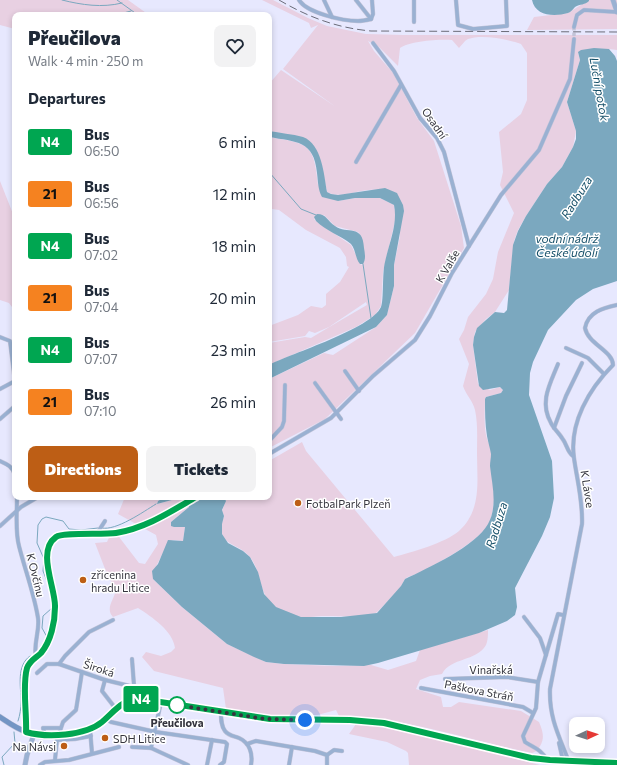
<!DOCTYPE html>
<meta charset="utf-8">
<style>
body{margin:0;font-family:Commissioner,sans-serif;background:#f2f2f3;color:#1f2937;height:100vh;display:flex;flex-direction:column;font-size:15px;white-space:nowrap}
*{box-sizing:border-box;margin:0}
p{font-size:13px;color:#747a83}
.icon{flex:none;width:22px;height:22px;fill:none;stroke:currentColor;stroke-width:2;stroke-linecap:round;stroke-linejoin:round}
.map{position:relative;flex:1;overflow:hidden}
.drawer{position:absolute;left:12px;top:12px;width:260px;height:488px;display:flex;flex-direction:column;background:#fff;border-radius:8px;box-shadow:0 2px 6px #0003}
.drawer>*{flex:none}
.badge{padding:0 8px;border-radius:3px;font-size:14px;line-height:26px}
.needle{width:26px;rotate:87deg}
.fabs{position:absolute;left:569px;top:717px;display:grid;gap:8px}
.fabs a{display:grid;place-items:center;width:36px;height:36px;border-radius:8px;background:#fff;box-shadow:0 2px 6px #0003;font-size:20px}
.you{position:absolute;width:20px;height:20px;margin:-10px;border:3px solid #fff;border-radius:50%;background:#1a73e8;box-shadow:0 0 0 6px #1a73e833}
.map>.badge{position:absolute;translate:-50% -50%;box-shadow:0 0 0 2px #fff}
h2{padding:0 16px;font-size:15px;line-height:36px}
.round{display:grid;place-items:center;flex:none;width:42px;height:42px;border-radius:8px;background:#f2f2f3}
.overview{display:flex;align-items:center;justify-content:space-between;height:68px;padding:0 16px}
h1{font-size:19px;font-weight:800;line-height:30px}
.action{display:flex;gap:8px;margin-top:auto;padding:8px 16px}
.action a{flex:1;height:46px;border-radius:8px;background:#bd5e15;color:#fff;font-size:16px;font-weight:800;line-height:46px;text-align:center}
.action a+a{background:#f2f2f3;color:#1f2937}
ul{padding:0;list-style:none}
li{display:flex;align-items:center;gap:12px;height:52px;padding:0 16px}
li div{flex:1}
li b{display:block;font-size:15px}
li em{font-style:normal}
li .badge{min-width:44px;font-weight:700;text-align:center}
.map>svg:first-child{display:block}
.green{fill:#e8d0e2;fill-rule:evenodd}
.water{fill:#7ba8bf}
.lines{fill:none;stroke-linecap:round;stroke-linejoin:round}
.stream{stroke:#7ba8bf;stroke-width:1}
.minor-tunnel{stroke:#c3c4d8;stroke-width:3.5;stroke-dasharray:3.5 2;stroke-linecap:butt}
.minor-casing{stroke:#c3c4d8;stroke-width:4.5}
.tertiary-casing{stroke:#c3c4d8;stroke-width:5.5}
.secondary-casing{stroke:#c3c4d8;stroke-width:6}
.minor{stroke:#9ab1d2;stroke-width:3.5}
.tertiary{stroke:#9ab1d2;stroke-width:4.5}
.secondary{stroke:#7395c4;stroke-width:5}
.rail{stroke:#6b6c79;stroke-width:1;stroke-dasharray:8 4;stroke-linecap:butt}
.line-casing{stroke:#fff;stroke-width:9}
.line{stroke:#00a651;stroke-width:6}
.walk{stroke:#35353e;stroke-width:4;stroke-dasharray:0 7.2}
.poi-dot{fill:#bd5e15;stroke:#fff;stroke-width:1.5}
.stop-dot{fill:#fff;stroke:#00a651;stroke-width:2}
.labels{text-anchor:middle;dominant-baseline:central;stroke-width:3;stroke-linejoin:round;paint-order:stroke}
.street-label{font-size:11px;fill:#35353e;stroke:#fff}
.poi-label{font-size:11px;fill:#35353e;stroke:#fff;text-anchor:start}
.stop-label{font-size:11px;font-weight:bold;fill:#35353e;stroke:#fff}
.water-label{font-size:12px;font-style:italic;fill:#165069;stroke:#fff}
</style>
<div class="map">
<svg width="617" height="765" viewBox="0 0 617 765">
<rect width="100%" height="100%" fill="#e7e8fe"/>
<!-- green -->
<g class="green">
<path d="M0 0H128L149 15H15V29L0 25Z"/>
<path d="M262 0H273L308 18 327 26 366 34 403 35H617V50L609 49 578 53 580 60 567 102 576 131 573 147 562 167 547 184 526 216 518 230 514 241 509 290 495 312 486 319 475 332 473 345 478 384 490 390 500 387 503 390 501 393 486 397 485 399C485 414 482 439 493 449 494 470 498 506 488 525 479 541 437 564 419 573 415 575 408 576 405 579 403 581 403 584 401 587 398 590 378 612 376 613 364 618 336 616 322 616 315 616 308 618 301 617 293 615 282 611 275 607 258 594 262 572 250 557 236 540 214 547 224 516L222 511 226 500 224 497H269V461L302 442 306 451 394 557C412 552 445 543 459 531 482 510 477 481 477 453 477 439 478 424 475 410 473 401 466 395 463 386L469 364 459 339 464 330 468 317 486 294 493 279 498 252 514 213 500 185 503 172 499 132 521 114 527 100V53L521 44C508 39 481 34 468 39 464 41 462 45 459 48L452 40C439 39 410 41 400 48L398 66 379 47 368 41 374 51 393 73 417 118 434 141 461 226 464 248 415 333 325 419 269 448V379L324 353 333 355 376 327 387 315 394 286V265L400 236 397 193C388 190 377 189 368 190 355 191 339 199 327 192L321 163 304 138 269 131V84L281 70 336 107 283 69 318 25 311 28 309 23Z"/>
<path d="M589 0H617V29L527 30 534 17 568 13Z"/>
<path d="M269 137C308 144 314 142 318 185L338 201 355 198H380L394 205 396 217 383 272 381 306 375 315 356 327 269 365V343L305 337 311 338C329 327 348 316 367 305L366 302 329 327 315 333 309 331 305 336 269 342V326L298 315 311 306 322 308 326 305V294L340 282 349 267 347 266 346 257 340 248 306 230 279 210 272 209 269 206ZM324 215 335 226 358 232C365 240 363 254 363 264L361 265 351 245 316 221 314 219Z"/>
<path d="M0 181 15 219V311L9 303 0 300Z"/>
<path d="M125 497H165L158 501 157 504 183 497 186 499 189 507 171 522 185 527 183 541 173 540 168 543C163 555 154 566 153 579L182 607 227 644 266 662 284 664 334 666 371 665 388 670 416 661 420 650 488 630C488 634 488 641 486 645 476 662 451 657 442 674L430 676 420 680 416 689 441 697 443 707H451L459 702 521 711 539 722C544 734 545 740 537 751L532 753C468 740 404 717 339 716L336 710 310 717 266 715 226 709 223 688 154 671 142 657 146 652 161 656 171 652 175 648C173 631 152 617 138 608L113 617C105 608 114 600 116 590L107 574 95 543 107 542 111 533H116L139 563 145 564 158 544 156 535 118 514Z"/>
<path d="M356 724 395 728 540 765H409L408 753 406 751 387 742 349 734Z"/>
</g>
<!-- water -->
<g class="water">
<path d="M532 0H589V1C585 5 580 4 575 7 573 9 571 12 568 13 554 17 535 16 532 0Z"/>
<path d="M594 48 609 49 615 56 617 61V281L593 289 576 300 548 330 533 362 530 373 529 395 552 461 554 498 550 517 542 536 515 588 517 607 515 615 507 621 479 633 378 663 364 666 284 664 266 662 254 657 227 644 182 607 153 579 152 571 158 564 168 540 183 541 185 527H174L171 526V522L189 507 186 499 183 497 157 504 158 501 165 497H224L226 501 222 510 224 516 222 524V534L228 543 243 551 250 557 258 572 264 594 276 607 301 617H341L377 613 401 586 405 579C428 568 476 546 488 524 498 506 492 485 490 466 490 462 491 458 491 454 490 448 488 442 487 436 485 424 485 412 485 399L486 397 501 393 503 390 500 387 483 390 479 386 473 345 474 337 477 328 495 312 504 313 507 310 513 245 518 231 526 216 547 184 562 167 573 147 576 139V131L567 102 580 60 578 52 581 50Z"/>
<path d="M269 131C280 133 292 134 303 137 322 144 324 175 327 192L331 194 338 195 385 188 397 193 403 205 404 211 394 265V286L387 315 376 327 269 379V365C292 353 371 329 381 307 384 300 382 273 385 262 389 243 398 224 394 205L380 198H355L338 201 322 197C318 190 318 181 317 173 314 140 296 142 269 137Z"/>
<path d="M317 214C327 214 327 221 335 226 347 235 363 223 364 248 365 254 366 259 363 264H360C355 258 356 250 351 244 340 235 326 231 316 221L314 217Z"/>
</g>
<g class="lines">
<!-- stream -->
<g class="stream">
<path d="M62 0C82 5 102 8 122 3"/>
<path d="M117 0 138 15"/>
<path d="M49 14 53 15"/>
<path d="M116 15 131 11"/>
<path d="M269 172 301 209 316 215"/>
<path d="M363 264 371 318"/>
<path d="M102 528C116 531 143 512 156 504"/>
<path d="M40 650 44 646 47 637 42 628 43 616 52 608V598L50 589 43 571 44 559 37 543 38 525 42 519 46 517 63 521 69 529 81 530 98 528"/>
<path d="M18 721C20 715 21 708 21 702 21 686 16 666 30 656"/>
<path d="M4 765 2 757 15 743 14 732"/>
</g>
<!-- minor-tunnel -->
<path class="minor-tunnel" d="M574 27V39"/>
<!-- minor casing -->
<g class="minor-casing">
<g id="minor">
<path d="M299 0C307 13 343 21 358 21 362 21 367 20 371 19"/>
<path d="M324 0 332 17"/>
<path d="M356 0 371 19"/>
<path d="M414 0V22"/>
<path d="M456 0 458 25 473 29 507 26 506 0"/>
<path d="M371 19 373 14 372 0"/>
<path d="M574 27 577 15 584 10 617 12"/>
<path d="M373 43 394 71 420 118 437 138 444 152 469 246"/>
<path d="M356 162 401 85"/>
<path d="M0 337 10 341 15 381 0 389"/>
<path d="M566 348 588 358 604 374"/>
<path d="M558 364C550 384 539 402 551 423 554 429 559 433 562 438 567 444 567 452 573 456"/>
<path d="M345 371 359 391"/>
<path d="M315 383 341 419"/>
<path d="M0 419 15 406"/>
<path d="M554 428 566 396 582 363"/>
<path d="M269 441 282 427 284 421 285 385"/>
<path d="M269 454 331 418 373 376 415 340 430 316 452 273 501 195 539 150 570 79 574 39"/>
<path d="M0 461C7 464 13 467 15 475"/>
<path d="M17 497C17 513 15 531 19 546 25 570 34 593 38 618 40 631 33 644 36 657"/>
<path d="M0 526 21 507 38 497"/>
<path d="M96 535 105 521"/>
<path d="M524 617 540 638 546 655"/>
<path d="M132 659 135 699"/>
<path d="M59 664 105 680 134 687"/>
<path d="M37 673 47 664H59L65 656 89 632 113 620"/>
<path d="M445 679 507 677 538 682"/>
<path d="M105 680 102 691 116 709"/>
<path d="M421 688 523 707 533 713"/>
<path d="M221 712C221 719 221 726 225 731 229 736 234 736 239 738 250 743 253 754 251 765"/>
<path d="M106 719 111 722 156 732 225 742 227 744 224 762 220 765"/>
<path d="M90 729 92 753"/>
<path d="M27 732C27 714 22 684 27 668 30 660 36 658 41 653 51 641 55 622 56 607 56 589 36 551 56 537 63 532 104 535 116 533 146 528 170 512 196 497"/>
<path d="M59 734 63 722 76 710 82 672"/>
<path d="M45 735 43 728H60"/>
<path d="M57 740 75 739 91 736"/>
<path d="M559 743 564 765"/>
<path d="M247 744 256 741 315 751 327 755V765"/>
<path d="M132 747 151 748 188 765"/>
<path d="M151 748 161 702"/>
<path d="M327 755 334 750 342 751"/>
<path d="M55 760 57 739"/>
<path d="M547 760C541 749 534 748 525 742L523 736 536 708 538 682 558 614 563 615"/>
<path d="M40 765 45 762 69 760 119 747"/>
<path d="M207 765 212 740"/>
<path d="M289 765 292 747"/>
<path d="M568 765 569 762C559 736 549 718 550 689L582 524C583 501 577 480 574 458 569 423 589 389 613 365 613 351 588 344 585 328 588 312 603 308 617 305"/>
</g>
</g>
<!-- tertiary casing -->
<g class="tertiary-casing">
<g id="tertiary">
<path d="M613 0 617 12"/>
<path d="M25 765 27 755 34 734"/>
</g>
</g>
<!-- secondary casing -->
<g class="secondary-casing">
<path id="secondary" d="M0 717C9 723 17 729 27 732 46 738 86 735 102 722 115 711 122 699 141 699L270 719 350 720 384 723 531 758 550 760 617 763"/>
</g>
<!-- minor -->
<use href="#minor" class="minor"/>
<!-- tertiary -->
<use href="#tertiary" class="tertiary"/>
<!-- secondary -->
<use href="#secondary" class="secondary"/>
<!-- rail -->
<path class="rail" d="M279 0C308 17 337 28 371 31L617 32"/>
</g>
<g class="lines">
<!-- line casing -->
<g class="line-casing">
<path id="line" d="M196 497C170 512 146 528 116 533 103 535 63 532 56 537 36 551 56 589 55 607 55 622 51 641 41 653 36 658 30 660 27 668 22 686 27 713 26 732 47 738 85 736 102 722 115 711 122 699 141 699L270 719 350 720 384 723 531 758 550 760 617 763"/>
</g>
<!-- line -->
<use href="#line" class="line"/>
<!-- walk -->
<path class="walk" d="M177 705 265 719 305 720"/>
</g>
<!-- markers -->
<g class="poi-dot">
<circle cx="298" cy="503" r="4"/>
<circle cx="83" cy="580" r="4"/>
<circle cx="105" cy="738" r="4"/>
<circle cx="64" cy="746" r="4"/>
</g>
<circle class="stop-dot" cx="177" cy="705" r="8"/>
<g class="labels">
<!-- street labels -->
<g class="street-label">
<text transform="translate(435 123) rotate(55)">Osadní</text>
<text transform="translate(447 266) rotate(-60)">K Valše</text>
<text transform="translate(588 489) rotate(81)">K Lávce</text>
<text transform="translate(36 575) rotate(76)">K Ovčínu</text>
<text transform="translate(99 668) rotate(18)">Široká</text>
<text x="491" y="669">Vinařská</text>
<text transform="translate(479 690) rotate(11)">Paškova Stráň</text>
</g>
<!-- poi labels -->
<g class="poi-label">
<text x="306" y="503">FotbalPark Plzeň</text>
<text x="91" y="574">zřícenina<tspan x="91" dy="13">hradu Litice</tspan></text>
<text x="113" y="738">SDH Litice</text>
<text x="56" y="746" text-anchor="end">Na Návsi</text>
</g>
<!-- stop labels -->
<g class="stop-label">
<text x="177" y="722">Přeučilova</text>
</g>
<!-- water labels -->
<g class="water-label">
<text transform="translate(600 89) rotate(80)">Luční potok</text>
<text transform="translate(576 197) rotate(-58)">Radbuza</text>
<text x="567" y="238">vodní nádrž<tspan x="567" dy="14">České údolí</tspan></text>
<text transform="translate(496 525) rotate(-73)">Radbuza</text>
</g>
</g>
</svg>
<div class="fabs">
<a><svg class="needle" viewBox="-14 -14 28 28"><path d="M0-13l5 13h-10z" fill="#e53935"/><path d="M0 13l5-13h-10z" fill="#747a83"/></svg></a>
</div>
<div class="you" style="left:305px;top:720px"></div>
<b class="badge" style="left:141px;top:699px;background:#00a651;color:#fff">N4</b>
<section class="drawer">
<div class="overview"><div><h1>Přeučilova</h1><p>Walk · 4 min · 250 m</p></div><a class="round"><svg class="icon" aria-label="heart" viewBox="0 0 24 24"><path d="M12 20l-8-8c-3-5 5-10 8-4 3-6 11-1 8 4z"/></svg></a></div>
<h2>Departures</h2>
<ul>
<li><span class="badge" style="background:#00a651;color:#fff">N4</span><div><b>Bus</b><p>06:50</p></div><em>6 min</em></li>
<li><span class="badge" style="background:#f58220;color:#111">21</span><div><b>Bus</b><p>06:56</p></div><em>12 min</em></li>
<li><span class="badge" style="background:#00a651;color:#fff">N4</span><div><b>Bus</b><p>07:02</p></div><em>18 min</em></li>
<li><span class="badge" style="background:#f58220;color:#111">21</span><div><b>Bus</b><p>07:04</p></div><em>20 min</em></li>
<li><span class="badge" style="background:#00a651;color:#fff">N4</span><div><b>Bus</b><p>07:07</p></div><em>23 min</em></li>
<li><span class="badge" style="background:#f58220;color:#111">21</span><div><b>Bus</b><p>07:10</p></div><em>26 min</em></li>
</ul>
<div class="action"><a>Directions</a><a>Tickets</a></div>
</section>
</div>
